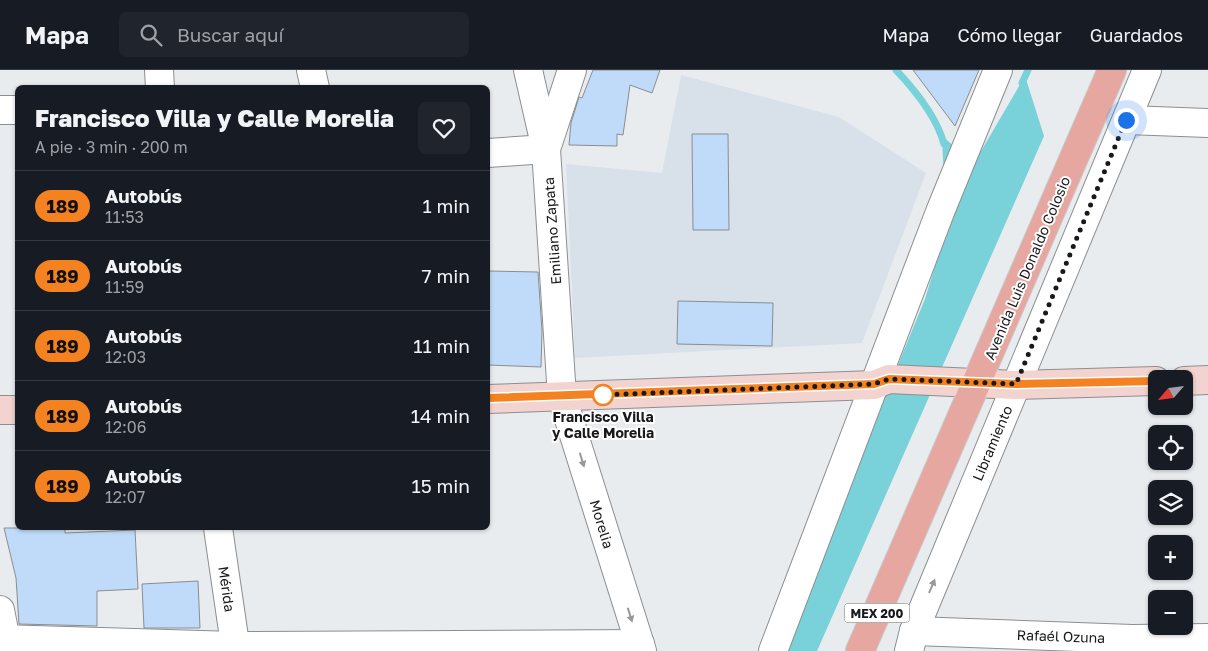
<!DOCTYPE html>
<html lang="es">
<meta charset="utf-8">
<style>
body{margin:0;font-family:"Golos Text",sans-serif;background:#20242c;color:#f1f3f6;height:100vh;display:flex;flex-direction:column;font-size:19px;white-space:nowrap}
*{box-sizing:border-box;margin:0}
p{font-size:16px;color:#9ea1a6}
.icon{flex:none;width:28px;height:28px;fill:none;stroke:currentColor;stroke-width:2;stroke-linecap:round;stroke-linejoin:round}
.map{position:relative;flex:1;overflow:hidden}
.panel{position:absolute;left:15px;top:15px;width:475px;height:445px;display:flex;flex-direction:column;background:#171b24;border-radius:8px;box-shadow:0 1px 4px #0004}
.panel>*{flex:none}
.badge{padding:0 10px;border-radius:16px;font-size:18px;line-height:32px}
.needle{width:32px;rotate:242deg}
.tools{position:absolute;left:1148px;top:300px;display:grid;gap:10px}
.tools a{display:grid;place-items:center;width:45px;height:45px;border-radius:8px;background:#171b24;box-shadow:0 1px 4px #0004;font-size:25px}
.you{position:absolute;width:25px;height:25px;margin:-12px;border:4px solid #fff;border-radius:50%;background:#1a73e8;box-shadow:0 0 0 8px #1a73e833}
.map>.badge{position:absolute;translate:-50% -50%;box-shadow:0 0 0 2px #fff}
.round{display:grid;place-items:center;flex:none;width:52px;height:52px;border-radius:8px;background:#20242c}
.summary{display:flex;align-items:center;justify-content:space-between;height:85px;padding:0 20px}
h1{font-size:24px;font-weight:800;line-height:38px}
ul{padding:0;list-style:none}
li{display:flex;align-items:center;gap:15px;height:70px;padding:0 20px;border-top:1px solid #363941}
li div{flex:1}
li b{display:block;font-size:19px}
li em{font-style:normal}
li .badge{min-width:55px;font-weight:700;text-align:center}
header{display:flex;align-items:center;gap:30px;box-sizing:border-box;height:70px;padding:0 25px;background:#171b24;border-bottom:1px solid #363941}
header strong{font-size:24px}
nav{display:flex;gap:28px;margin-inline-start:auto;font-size:18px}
.search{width:350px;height:45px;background:#20242c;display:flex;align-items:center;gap:12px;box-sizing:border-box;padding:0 18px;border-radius:8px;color:#9ea1a6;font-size:19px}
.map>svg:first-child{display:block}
.built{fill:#d8e0e9}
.water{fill:#79d1d9}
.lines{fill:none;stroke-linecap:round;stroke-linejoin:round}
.stream{stroke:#79d1d9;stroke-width:7}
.building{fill:#bfdbf9;stroke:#8a8d8f}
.street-casing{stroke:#8c8e90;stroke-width:30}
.secondary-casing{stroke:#8c8e90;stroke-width:30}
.primary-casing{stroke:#c8c8c8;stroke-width:30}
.street{stroke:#fff;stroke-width:28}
.secondary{stroke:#f3d3cf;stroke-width:28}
.primary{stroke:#e6a7a0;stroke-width:28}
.oneway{fill:#979898}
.line-casing{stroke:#fff;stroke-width:11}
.line{stroke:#f58220;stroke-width:8}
.walk{stroke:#18191a;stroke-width:5;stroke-dasharray:0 9}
.stop-dot{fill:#fff;stroke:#f58220;stroke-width:2.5}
.labels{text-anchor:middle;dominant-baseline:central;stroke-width:4;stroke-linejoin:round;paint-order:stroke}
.shield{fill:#fff;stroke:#5d5e5f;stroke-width:1}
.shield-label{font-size:12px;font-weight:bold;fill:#18191a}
.street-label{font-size:14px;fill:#18191a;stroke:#fff}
.stop-label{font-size:14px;font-weight:bold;fill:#18191a;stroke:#fff}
</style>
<header>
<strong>Mapa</strong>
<div class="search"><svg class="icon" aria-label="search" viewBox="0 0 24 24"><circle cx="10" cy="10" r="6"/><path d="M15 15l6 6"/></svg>Buscar aquí</div>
<nav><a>Mapa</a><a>Cómo llegar</a><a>Guardados</a></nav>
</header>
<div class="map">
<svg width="1208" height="581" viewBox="0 0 1208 581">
<rect width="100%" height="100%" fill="#e9ecef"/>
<!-- built -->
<path class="built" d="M681 5 839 47 926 103 862 273 575 288 566 94 662 103Z"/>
<!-- water -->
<path class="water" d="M1025 6 1044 66 817 581H780L925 229 946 160 942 66 974 93Z"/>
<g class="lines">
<!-- stream -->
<g class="stream">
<path d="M896 0C914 19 937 48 944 74"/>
<path d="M1022 13 1028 0"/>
</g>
</g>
<!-- building -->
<g class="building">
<path d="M593 0H660L652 23 630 15 623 65 617 64V76L569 75 571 53 579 27 582 28Z"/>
<path d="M913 0H979L955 56Z"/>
<path d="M692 64H728L729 160H693Z"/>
<path d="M488 201 538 202 542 261 541 297 488 295Z"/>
<path d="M678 231 773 233 772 276 677 274Z"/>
<path d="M4 458H65V463L135 460 138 519 97 521V556L19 554 16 508Z"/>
<path d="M198 511 200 558H144L142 514Z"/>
</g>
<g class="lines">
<!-- street casing -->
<g class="street-casing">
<g id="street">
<path d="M159 0 160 18"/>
<path d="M311 0 315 18"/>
<path d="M572 0 546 79 562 327 642 581"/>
<path d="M0 40H18"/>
<path d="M1127 50 1208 53"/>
<path d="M488 83 546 79 528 0"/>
<path d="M218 458 236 581"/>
<path d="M0 540 8 581"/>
<path d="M914 561 1132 569 1208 568"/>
<path d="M0 569 235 576 640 574"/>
<path d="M773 581 940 142 998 0"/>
<path d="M909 581 914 561 1147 0"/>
</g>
</g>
<!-- secondary casing -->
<g class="secondary-casing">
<g id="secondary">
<path d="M1184 311 1208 310"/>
<path d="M488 329 874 315 889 309 1016 315 1156 311"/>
<path d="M0 340H18"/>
</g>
</g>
<!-- primary casing -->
<g class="primary-casing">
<path id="primary" d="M860 581 1112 0"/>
</g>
<!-- street -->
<use href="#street" class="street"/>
<!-- secondary -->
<use href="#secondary" class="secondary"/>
<!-- primary -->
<use href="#primary" class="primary"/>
</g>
<!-- one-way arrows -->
<defs><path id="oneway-solid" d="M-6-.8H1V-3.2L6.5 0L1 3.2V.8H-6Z" transform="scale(1.25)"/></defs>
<g class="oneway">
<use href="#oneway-solid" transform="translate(582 390) rotate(73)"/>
<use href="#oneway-solid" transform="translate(932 516) rotate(-67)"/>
<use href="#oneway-solid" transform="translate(630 545) rotate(73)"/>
</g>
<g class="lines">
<!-- line casing -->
<g class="line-casing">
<path id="line" d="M488 328 874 314 889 309 1016 314 1156 311"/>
</g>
<!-- line -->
<use href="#line" class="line"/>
<!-- walk -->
<path class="walk" d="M603 325H601L874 314 889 309 1016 314 1126 50"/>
</g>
<!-- markers -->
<circle class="stop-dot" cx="603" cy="325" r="10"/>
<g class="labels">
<!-- shield labels -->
<rect class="shield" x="844.5" y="533.5" width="65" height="19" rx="4"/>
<g class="shield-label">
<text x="877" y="543">MEX 200</text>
</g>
<!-- street labels -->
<g class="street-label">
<text transform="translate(552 161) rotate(-94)">Emiliano Zapata</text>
<text transform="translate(1027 198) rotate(-67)">Avenida Luis Donaldo Colosio</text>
<text transform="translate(992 373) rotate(-67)">Libramiento</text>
<text transform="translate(602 454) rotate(73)">Morelia</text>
<text transform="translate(227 519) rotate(82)">Mérida</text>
<text transform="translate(1061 566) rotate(2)">Rafaél Ozuna</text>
</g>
<!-- stop labels -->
<g class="stop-label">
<text x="603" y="346">Francisco Villa<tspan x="603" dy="16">y Calle Morelia</tspan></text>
</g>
</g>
</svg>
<div class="tools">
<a><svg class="needle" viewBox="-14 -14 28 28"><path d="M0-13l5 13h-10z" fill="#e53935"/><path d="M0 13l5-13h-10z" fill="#9ea1a6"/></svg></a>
<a><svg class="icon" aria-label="locate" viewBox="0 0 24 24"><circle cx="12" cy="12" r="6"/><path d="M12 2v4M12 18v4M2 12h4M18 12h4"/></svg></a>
<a><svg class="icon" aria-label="layers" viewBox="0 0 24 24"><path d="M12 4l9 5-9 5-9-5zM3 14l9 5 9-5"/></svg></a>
<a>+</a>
<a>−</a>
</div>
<div class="you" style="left:1126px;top:50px"></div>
<section class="panel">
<div class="summary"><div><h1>Francisco Villa y Calle Morelia</h1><p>A pie · 3 min · 200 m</p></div><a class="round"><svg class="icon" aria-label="heart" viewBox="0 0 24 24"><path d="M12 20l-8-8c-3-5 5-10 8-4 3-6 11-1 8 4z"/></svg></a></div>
<ul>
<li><span class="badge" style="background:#f58220;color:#111">189</span><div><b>Autobús</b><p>11:53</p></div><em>1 min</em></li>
<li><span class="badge" style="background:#f58220;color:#111">189</span><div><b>Autobús</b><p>11:59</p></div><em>7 min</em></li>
<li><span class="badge" style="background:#f58220;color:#111">189</span><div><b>Autobús</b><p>12:03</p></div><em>11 min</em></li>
<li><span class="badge" style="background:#f58220;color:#111">189</span><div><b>Autobús</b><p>12:06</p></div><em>14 min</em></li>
<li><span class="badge" style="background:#f58220;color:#111">189</span><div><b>Autobús</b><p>12:07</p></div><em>15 min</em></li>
</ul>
</section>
</div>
